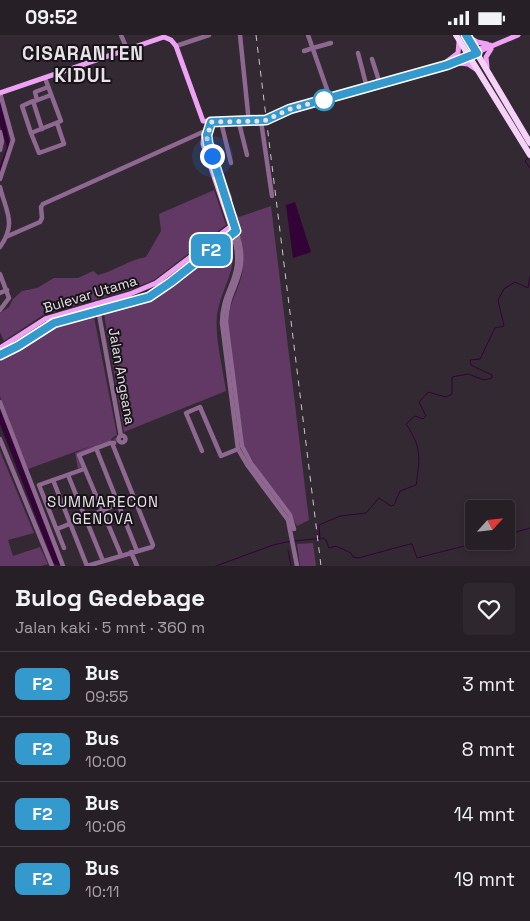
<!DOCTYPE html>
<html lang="id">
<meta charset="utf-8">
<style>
body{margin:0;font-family:"Space Grotesk",sans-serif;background:#2e272e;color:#f1f3f6;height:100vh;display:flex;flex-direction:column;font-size:19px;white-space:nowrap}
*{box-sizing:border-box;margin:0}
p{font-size:16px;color:#a4a2a7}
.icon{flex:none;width:28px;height:28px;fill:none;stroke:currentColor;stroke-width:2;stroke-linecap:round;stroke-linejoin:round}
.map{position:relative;height:531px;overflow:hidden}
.details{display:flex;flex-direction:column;background:#261f26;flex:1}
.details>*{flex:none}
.badge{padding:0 10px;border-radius:8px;font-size:18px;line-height:32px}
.needle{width:32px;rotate:63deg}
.fabs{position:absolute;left:465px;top:465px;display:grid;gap:10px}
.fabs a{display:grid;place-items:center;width:50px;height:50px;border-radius:5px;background:#261f26;box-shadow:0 2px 8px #0003,0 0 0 1px #423d43;font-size:25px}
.you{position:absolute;width:25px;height:25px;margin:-12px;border:4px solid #fff;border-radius:50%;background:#1a73e8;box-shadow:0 0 0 8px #1a73e833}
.map>.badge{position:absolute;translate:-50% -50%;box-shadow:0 0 0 2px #fff}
.round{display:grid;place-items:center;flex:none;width:52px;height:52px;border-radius:5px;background:#2e272e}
.headline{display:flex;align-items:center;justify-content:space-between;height:85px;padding:0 15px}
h1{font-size:24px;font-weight:600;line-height:38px}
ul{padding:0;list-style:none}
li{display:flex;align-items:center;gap:15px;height:65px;padding:0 15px;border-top:1px solid #423d43}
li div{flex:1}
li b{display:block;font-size:19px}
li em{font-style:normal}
li .badge{min-width:55px;font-weight:700;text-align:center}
.status{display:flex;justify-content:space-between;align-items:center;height:35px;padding:0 25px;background:#261f26;direction:ltr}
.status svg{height:14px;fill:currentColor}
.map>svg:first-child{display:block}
.green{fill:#613964}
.water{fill:#330237}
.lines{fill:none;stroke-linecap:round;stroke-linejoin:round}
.stream{stroke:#330237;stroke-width:1}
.minor-tunnel{stroke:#4e454e;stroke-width:4.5;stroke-dasharray:4.5 2;stroke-linecap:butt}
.minor{stroke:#8e6890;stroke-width:4.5}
.major{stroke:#efa2f4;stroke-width:5}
.highway{stroke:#f6d1f8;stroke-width:6}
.rail{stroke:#cbc5cc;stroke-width:1;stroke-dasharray:6 6;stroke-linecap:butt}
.line-casing{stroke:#fff;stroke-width:11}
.line{stroke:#3499cc;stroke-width:8}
.walk{stroke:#e7e1e8;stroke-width:5;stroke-dasharray:0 9}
.stop-dot{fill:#fff;stroke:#3499cc;stroke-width:2.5}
.labels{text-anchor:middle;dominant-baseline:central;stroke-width:4;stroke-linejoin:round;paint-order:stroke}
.street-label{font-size:14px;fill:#e7e1e8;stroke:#181318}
.neighbourhood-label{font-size:15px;letter-spacing:1px;fill:#e7e1e8;stroke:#181318}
.district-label{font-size:19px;font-weight:bold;letter-spacing:1px;fill:#e7e1e8;stroke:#181318}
</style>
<div class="status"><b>09:52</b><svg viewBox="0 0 49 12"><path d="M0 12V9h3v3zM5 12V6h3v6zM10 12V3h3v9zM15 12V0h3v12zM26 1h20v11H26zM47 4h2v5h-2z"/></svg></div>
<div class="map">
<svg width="530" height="531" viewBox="0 0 530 531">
<rect width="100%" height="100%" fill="#332933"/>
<!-- green -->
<g class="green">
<path d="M214 155 226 190 154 245 129 255 43 280 4 306 0 297V278L9 272 13 264 22 256 37 253 54 243H78L93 236 98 240C115 236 128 225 146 222L161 196 159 179Z"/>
<path d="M229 171H231L239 182 271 171 309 485 297 491C282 462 258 440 244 410L227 287C229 270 238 256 242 239 247 215 237 194 229 171Z"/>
<path d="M231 205C239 232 223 250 218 275 213 297 223 333 226 356L124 397 104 279 149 267 159 261Z"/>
<path d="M94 282 117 400 112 403 110 407 78 420 82 432 78 434 75 418 91 411 28 434 0 361V323L31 308 50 293Z"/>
<path d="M0 416 34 498 8 505 13 521 40 512 48 529 41 531H0Z"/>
<path d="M313 508 316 531H300L297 509Z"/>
</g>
<!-- water -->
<g class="water">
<path d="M0 65 10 109 0 139V131L7 112 0 90Z"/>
<path d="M295 167 311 217 293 223 286 170Z"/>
<path d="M0 373 62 531 54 529 0 389Z"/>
</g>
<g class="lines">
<!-- stream -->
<g class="stream">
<path d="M529 122 525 126 530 133"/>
<path d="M506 500 530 493"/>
<path d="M320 505 319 490 340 481 366 478 379 463 391 471 394 470 400 456 416 450C420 424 422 412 406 389L415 381 423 384 426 381 419 367 428 357 446 362 452 359V342L468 339 484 345 492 343V340L471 330 470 325 480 324 495 293 504 291 498 265 504 254 515 247 528 253 530 241"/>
<path d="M295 506 323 503 326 505 329 513 336 511 351 518 353 522 358 523 410 509H412L417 523 484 506"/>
<path d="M288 515 291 531"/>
<path d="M216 531 273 510 291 506"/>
</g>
<!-- minor-tunnel -->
<path class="minor-tunnel" d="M114 406 117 405"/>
<!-- minor -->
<g class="minor">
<path d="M121 0 127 14"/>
<path d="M240 0 249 88"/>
<path d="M308 0 330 63"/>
<path d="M176 11 209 0"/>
<path d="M313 13 331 8"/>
<path d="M304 16 313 13"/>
<path d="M358 18 367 53"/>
<path d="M372 24 380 49"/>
<path d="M45 43 61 86 31 98 39 118 64 109 57 88"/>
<path d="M0 58 13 105 0 144"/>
<path d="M37 65 35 57 48 52"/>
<path d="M35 66 51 60"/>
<path d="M261 86 272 161"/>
<path d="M221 87 231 128"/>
<path d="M239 88 247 120"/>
<path d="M0 97 2 106 0 115"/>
<path d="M31 98 22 71 33 66 42 94"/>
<path d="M209 102 230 164"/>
<path d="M0 152C6 177 17 188 0 212"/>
<path d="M236 196C252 241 227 249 226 287L242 411 251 428 290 480 294 494"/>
<path d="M233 199C247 244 222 251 222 288L238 414 248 431 288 485 297 531"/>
<path d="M8 201 40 187 42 183 41 172 43 169 205 96"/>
<path d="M0 239 9 263 0 275"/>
<path d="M0 258 7 255"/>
<path d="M97 268 121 401"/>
<path d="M0 367 63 531"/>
<circle cx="122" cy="404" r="3.5"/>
<path d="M0 404 52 531"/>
<path d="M114 408H110L79 420 121 520"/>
<path d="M96 413 137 516"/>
<path d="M202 416 186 378 200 372 221 421 238 414"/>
<path d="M68 440 103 526"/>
<path d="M53 445 87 531 152 512 153 510 112 408"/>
<path d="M57 494 133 463"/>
<path d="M64 513 39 450 84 434"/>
<path d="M131 517 137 531"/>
</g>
<!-- major -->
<g class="major">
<path d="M467 1 477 7 487 9"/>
<path d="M465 19 490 10"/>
<path d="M445 28 458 18 459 7"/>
<path d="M458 28 468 29 477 35"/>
<path d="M487 32 486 22 491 14"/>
<path d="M0 58 164 2 171 5 176 11 203 86 239 88 266 85 290 73 447 30 518 0"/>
<path d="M204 98 203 109 231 192"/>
<path d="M0 313 45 284 130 259 156 248 234 189"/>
<path d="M0 320 18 311 54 288 149 262 171 247 236 196 207 108V100L211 87"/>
</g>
<!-- highway -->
<g class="highway">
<path d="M456 0 530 120"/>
<path d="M466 0 530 108"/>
</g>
<!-- rail -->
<path class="rail" d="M256 0 321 531"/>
</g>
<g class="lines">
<!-- line casing -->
<g class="line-casing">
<path id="line" d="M0 320 18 311 54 288 149 262 171 247 236 196 208 108 207 100 211 87 266 85 290 74 447 30 477 18 466 0"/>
</g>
<!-- line -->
<use href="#line" class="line"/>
<!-- walk -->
<path class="walk" d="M212 121 207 104 211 87 264 86 290 74 324 65"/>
</g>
<!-- markers -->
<circle class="stop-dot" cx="324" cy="65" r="10"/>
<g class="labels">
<!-- street labels -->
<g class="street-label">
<text transform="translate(90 259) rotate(-17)">Bulevar Utama</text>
<text transform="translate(122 341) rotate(80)">Jalan Angsana</text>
</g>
<!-- neighbourhood labels -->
<g class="neighbourhood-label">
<text x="103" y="466">SUMMARECON<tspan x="103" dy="17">GENOVA</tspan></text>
</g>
<!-- district labels -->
<g class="district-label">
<text x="83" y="18">CISARANTEN<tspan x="83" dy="22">KIDUL</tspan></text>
</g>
</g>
</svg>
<div class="fabs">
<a><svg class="needle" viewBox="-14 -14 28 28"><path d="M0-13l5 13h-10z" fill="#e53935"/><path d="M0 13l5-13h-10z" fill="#a4a2a7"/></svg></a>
</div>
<div class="you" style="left:212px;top:121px"></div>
<b class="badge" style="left:211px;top:215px;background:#3499cc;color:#fff">F2</b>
</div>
<section class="details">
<div class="headline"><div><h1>Bulog Gedebage</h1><p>Jalan kaki · 5 mnt · 360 m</p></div><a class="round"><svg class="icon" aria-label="heart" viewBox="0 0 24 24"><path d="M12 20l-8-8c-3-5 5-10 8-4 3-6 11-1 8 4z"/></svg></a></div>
<ul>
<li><span class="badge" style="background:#3499cc;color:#fff">F2</span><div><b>Bus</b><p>09:55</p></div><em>3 mnt</em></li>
<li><span class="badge" style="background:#3499cc;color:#fff">F2</span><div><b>Bus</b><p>10:00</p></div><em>8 mnt</em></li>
<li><span class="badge" style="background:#3499cc;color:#fff">F2</span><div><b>Bus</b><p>10:06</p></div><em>14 mnt</em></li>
<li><span class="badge" style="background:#3499cc;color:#fff">F2</span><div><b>Bus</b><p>10:11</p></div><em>19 mnt</em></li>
</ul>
</section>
